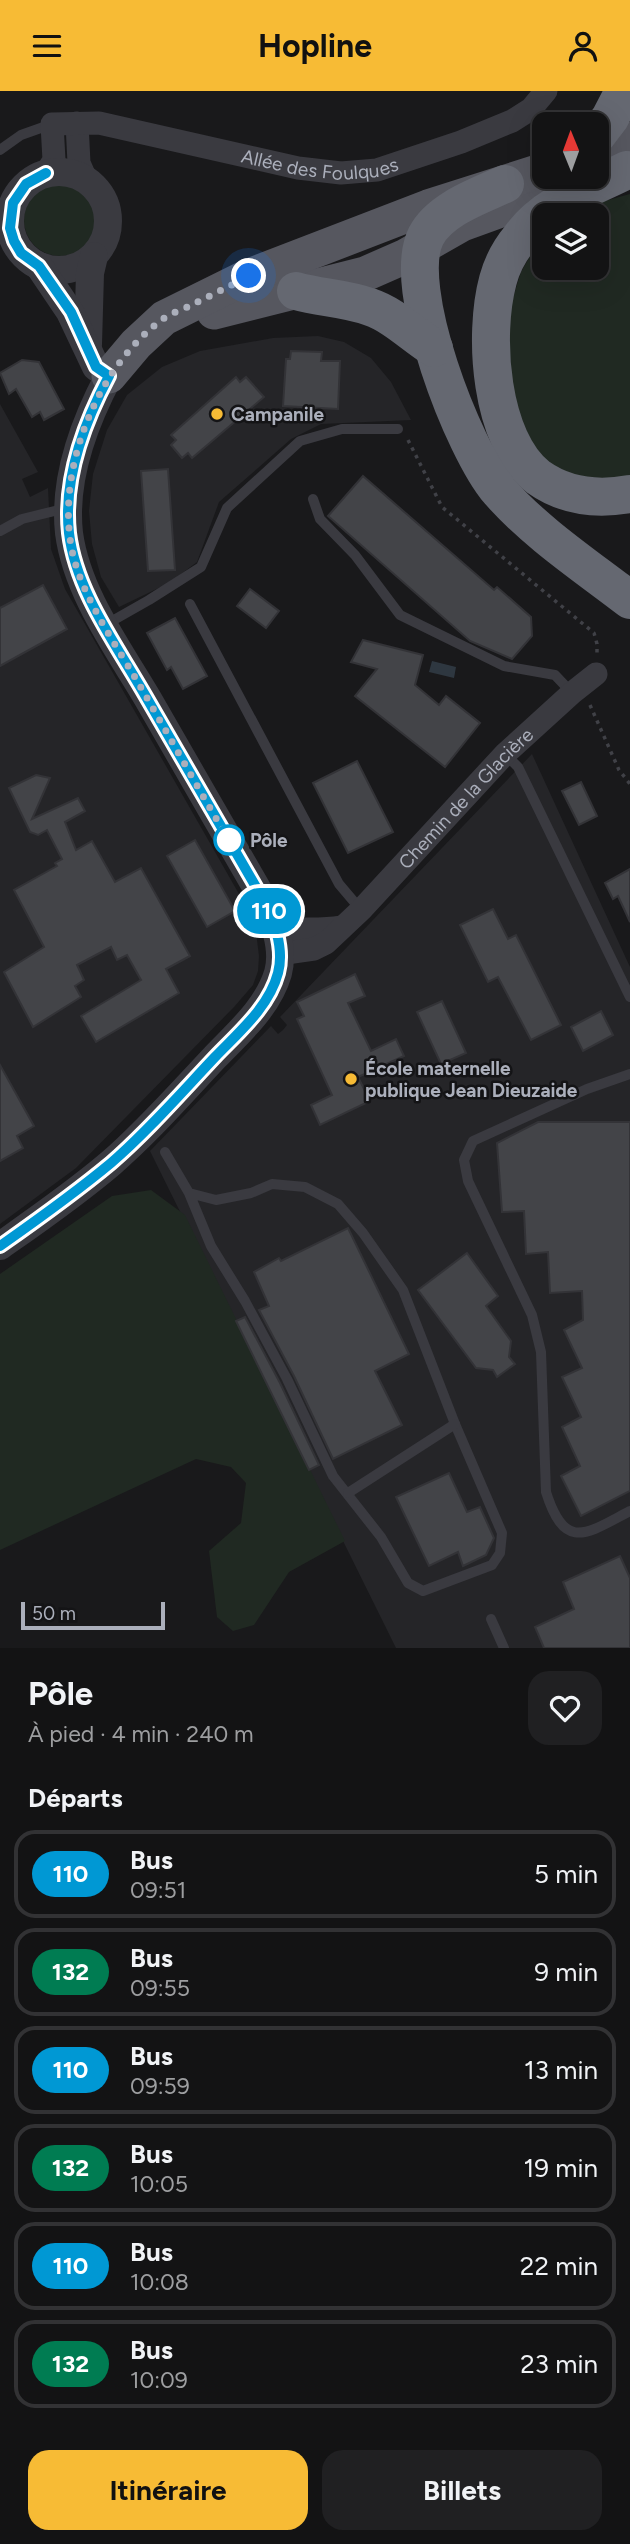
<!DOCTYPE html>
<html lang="fr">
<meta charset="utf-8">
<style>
body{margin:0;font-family:Figtree,sans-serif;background:#202022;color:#f1f3f6;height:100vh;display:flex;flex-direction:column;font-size:26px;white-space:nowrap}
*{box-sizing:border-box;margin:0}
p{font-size:23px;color:#9d9ea0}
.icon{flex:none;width:38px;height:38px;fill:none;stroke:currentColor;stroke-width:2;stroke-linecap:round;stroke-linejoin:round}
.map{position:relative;height:1557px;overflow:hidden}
.drawer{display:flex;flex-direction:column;background:#131314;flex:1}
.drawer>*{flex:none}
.badge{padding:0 14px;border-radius:23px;font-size:24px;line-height:46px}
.needle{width:46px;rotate:359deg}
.fabs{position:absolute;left:532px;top:21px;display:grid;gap:14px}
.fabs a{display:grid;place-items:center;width:77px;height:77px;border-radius:14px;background:#131314;box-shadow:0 7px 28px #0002,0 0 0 2px #323234;font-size:35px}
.scale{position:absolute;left:21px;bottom:18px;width:144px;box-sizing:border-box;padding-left:7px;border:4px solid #abafbb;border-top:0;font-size:19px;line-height:24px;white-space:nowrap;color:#abafbb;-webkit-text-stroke:5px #141416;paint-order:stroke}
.you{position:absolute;width:35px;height:35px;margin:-18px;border:5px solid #fff;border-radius:50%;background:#1a73e8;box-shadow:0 0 0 10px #1a73e833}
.map>.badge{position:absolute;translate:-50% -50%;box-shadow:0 0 0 4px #fff}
h2{padding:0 28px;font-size:26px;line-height:63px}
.round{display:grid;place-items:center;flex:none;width:74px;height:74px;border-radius:21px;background:#202022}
.overview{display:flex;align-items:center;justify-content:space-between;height:119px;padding:0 28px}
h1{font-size:33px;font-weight:700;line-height:52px}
.primary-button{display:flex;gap:14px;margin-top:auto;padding:14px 28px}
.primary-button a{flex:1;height:80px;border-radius:21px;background:#f7bb35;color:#111;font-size:28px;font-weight:700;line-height:80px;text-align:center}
.primary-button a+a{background:#202022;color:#f1f3f6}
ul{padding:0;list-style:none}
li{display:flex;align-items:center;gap:21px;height:88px;margin:0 14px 10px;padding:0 14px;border:4px solid #323234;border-radius:21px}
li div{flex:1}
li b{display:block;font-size:26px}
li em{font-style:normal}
li .badge{min-width:77px;font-weight:700;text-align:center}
header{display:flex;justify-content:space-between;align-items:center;height:91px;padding:0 28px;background:#f7bb35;color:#111;font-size:32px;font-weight:700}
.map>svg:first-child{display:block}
.built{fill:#252528}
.green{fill:#202922}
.water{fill:#2e3740}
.building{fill:#434448;stroke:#333337;stroke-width:2}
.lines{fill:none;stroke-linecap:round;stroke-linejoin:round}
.path{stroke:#404147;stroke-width:3.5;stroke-dasharray:3.5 5;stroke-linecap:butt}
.service{stroke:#3a3a40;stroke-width:10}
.minor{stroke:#3a3a40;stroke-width:23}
.tertiary{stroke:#3a3a40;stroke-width:28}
.primary{stroke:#56575f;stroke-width:35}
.motorway{stroke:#656871;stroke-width:38}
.line-casing{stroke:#fff;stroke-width:16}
.line{stroke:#0098d4;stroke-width:10}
.walk{stroke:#abafbb;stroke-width:7;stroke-dasharray:0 12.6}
.poi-dot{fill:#f7bb35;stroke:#141416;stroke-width:2.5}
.stop-dot{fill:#fff;stroke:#0098d4;stroke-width:3.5}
.labels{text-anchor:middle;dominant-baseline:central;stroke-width:5;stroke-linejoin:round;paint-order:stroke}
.street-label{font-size:19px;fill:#abafbb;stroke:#141416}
.poi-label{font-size:19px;font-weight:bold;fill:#abafbb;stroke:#141416;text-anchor:start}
.stop-label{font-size:19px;font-weight:bold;fill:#abafbb;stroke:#141416;text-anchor:start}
</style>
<header><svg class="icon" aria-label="menu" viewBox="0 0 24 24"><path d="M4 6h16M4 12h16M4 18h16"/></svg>Hopline<svg class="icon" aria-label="person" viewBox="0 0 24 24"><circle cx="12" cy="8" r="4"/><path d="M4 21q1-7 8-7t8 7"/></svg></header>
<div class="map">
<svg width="630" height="1557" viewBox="0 0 630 1557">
<rect width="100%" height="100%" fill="#19191b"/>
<!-- built -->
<g class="built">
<path d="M318 245 344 251 371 267 391 291 411 329 321 333 291 348 219 411 197 471 169 492 119 516 101 486 92 453 89 420 93 383 107 339 127 304 162 276 200 260 273 247Z"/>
<path d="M0 313 38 381 22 388 30 406 48 397 51 458 65 498 247 817 255 833 259 865 258 880 253 894 234 916 76 1077 0 1133Z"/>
<path d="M532 663 630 876V1557H396L150 1060 271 935 278 943 283 939 287 934 280 926Z"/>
</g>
<!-- green -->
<g class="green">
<circle cx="60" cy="129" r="36"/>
<path d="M630 103V389L577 391 530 359 512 322 508 223 521 181 544 141V177H597V124H573L590 114Z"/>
<path d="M151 1099 185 1124 345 1450 289 1481 254 1534 233 1540 217 1526 209 1460 241 1432 246 1392 231 1376 196 1368 0 1459V1183L112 1105Z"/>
</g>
<!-- water -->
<path class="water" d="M432 570 456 576 454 587 429 581Z"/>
<!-- building -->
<g class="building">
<path d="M291 260 322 261 321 270H340L338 318 283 315 286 268H290Z"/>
<path d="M22 269 39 271 64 318 44 329 40 321 32 326 16 298 9 303 0 282Z"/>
<path d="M236 286 240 291 246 286 264 306 192 367 188 362 182 367 171 354 176 349 171 344Z"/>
<path d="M168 378 175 479 148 480 141 380Z"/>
<path d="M363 385 494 499 497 496 531 526 532 545 512 568 470 550 328 425Z"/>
<path d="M43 494 67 538 0 575V517Z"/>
<path d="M250 498 279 520 266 537 237 515Z"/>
<path d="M175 527 207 585 183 598 171 576 167 579 147 542Z"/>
<path d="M363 549 423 564 415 594 439 614 446 605 480 632 445 676 355 605 377 578 351 571Z"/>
<path d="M357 670 393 741 348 762 313 692Z"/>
<path d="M36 684 50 687 32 728 78 707 85 720 65 731 76 759 92 750 115 791 141 777 190 865 166 878 179 902 96 951 81 925 141 889 127 864 117 869 111 856 77 874 84 889 75 895 81 906 33 936 4 881 44 856 14 799 57 775 55 772 62 768 47 739 38 744 30 741 9 697Z"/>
<path d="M581 691 597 725 579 734 562 700Z"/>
<path d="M195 749 235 820 207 836 167 765Z"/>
<path d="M630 778V831L618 805 613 808 605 792Z"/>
<path d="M493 818 508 848 516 844 561 934 531 949 498 886 488 891 460 834Z"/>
<path d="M355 883 365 905 348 912 371 960 396 948 404 965 358 986 370 1010 320 1034 311 1014 332 1004 297 928 304 925 297 911Z"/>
<path d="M442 910 466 962 441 973 417 921Z"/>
<path d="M601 920 613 944 583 960 571 936Z"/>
<path d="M0 974 34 1035 17 1045 23 1057 0 1070Z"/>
<path d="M538 1031H630V1400L581 1425 561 1385 580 1375 562 1336 581 1326 562 1286 582 1277 564 1239 583 1229 582 1200 550 1202 548 1161 526 1163 524 1120 502 1121 497 1052Z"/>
<path d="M348 1137 409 1263 375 1280 402 1334 333 1368 294 1285 259 1219 269 1215 254 1181 279 1167 281 1170Z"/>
<path d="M467 1162 498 1205 486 1215 511 1250 509 1266 515 1273 497 1286 493 1279 476 1277 418 1199Z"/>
<path d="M245 1226 280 1292 319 1374 309 1379 236 1230Z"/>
<path d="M449 1382 467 1421 480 1416 494 1447 486 1464 463 1475 458 1461 429 1475 396 1406Z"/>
<path d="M620 1465 630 1487V1557H544L535 1536 574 1518 563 1491Z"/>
</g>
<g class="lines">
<!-- path -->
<g class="path">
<path d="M408 349 442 416 594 542 597 553V565"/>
<path d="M590 614 619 679 630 693"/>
</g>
<!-- service -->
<g class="service">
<path d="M0 59 21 44 52 33"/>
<path d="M313 408 320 428 355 464 400 524 504 575 555 584 572 602"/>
<path d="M0 440 22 428 67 417"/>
<path d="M190 513 339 793 361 819"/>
<path d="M105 534 149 509 201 476 227 417 300 350 342 338H398"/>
<path d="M505 663 518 676 630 906"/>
<path d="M630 983 587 998 473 1050 464 1069 468 1090 532 1224 541 1261 546 1401C565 1461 586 1443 630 1420"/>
<path d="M165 1061 189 1102 216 1109 251 1102 272 1093 305 1096 338 1113 363 1142 403 1199 455 1333 502 1442 500 1462 492 1474 423 1500 408 1492 381 1446 333 1385 287 1288 245 1210 211 1155 189 1102"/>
<path d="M348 1402 455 1333"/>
<path d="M491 1528 504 1557"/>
</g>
<!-- minor -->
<g class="minor">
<path d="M77 32 79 72 86 88"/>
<path id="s1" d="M46 82 54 69 52 33 99 32 298 77 341 82 377 79 461 51 512 30 531 18 546 0"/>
<path d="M276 840C298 836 319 840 341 836"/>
<path id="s2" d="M279 863 314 858 326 852 361 819 505 663 572 602 596 583"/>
</g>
<!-- tertiary -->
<g class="tertiary">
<circle cx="59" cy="130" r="49"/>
<path d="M88 253 90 182 94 165"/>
<path d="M0 1155C37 1129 76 1102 111 1072 148 1040 181 1002 215 966 239 941 268 916 278 882 284 860 276 835 267 815 227 746 187 677 148 608 118 557 77 502 69 442 63 387 84 332 109 285L96 276 70 221 39 175"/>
</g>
<!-- primary -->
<g class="primary">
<path d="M597 60 630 48"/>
<path d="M214 221 365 183 406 165 462 133 542 104"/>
<path d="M109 285 136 253 164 227 249 185 428 116 544 79"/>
</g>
<!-- motorway -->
<g class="motorway">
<path d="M597 44 610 27 624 0"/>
<path d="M627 79C590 98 544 112 520 147 510 159 502 174 498 189 483 244 490 349 538 386 566 406 597 409 630 403"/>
<path d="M505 93C479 105 440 118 426 145 400 195 463 358 499 400 536 442 586 475 630 509"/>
<path d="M296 200C321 207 346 207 370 216 394 224 413 244 434 257"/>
</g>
</g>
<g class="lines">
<!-- line casing -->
<g class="line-casing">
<path id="line" d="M0 1155C37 1129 75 1102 111 1072 148 1040 181 1002 215 966 239 941 269 916 278 882 284 860 276 835 267 815 226 745 186 674 145 604 116 553 76 500 69 442 63 387 84 332 109 285L96 276 71 221 48 188 39 175 21 162 14 150 10 137 13 112 26 93 46 82"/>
</g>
<!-- line -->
<use href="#line" class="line"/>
<!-- walk -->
<path class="walk" d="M229 749C197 696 167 641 136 588 114 551 83 506 73 464 54 383 96 276 163 228 172 222 183 218 192 214 211 204 230 195 249 185"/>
</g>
<!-- markers -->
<g class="poi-dot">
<circle cx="217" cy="323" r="7"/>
<circle cx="351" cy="988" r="7"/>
</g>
<circle class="stop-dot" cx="229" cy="749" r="14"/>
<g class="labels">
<!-- street labels -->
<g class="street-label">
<text stroke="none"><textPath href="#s1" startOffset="324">Allée des Foulques</textPath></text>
<text stroke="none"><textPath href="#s2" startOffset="250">Chemin de la Glacière</textPath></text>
</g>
<!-- poi labels -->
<g class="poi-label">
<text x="231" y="323">Campanile</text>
<text x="365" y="977">École maternelle<tspan x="365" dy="22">publique Jean Dieuzaide</tspan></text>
</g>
<!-- stop labels -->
<g class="stop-label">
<text x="250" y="749">Pôle</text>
</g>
</g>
</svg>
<div class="fabs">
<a><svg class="needle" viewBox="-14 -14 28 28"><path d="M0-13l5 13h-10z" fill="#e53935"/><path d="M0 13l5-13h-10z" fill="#9d9ea0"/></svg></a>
<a><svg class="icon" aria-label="layers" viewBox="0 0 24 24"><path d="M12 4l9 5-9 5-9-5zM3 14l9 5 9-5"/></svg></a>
</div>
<div class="scale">50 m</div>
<div class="you" style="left:249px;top:185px"></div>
<b class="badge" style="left:269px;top:820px;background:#0098d4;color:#fff">110</b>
</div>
<section class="drawer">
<div class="overview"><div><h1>Pôle</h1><p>À pied · 4 min · 240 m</p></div><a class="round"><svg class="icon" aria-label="heart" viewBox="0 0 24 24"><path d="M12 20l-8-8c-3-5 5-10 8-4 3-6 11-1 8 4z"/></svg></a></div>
<h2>Départs</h2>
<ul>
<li><span class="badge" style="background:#0098d4;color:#fff">110</span><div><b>Bus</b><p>09:51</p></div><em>5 min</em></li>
<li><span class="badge" style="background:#007c52;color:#fff">132</span><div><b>Bus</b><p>09:55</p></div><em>9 min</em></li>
<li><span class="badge" style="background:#0098d4;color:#fff">110</span><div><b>Bus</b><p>09:59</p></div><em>13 min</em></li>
<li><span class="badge" style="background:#007c52;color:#fff">132</span><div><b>Bus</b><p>10:05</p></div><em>19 min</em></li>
<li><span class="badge" style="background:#0098d4;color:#fff">110</span><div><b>Bus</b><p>10:08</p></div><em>22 min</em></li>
<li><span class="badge" style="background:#007c52;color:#fff">132</span><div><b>Bus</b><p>10:09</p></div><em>23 min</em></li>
</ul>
<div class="primary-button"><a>Itinéraire</a><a>Billets</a></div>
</section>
